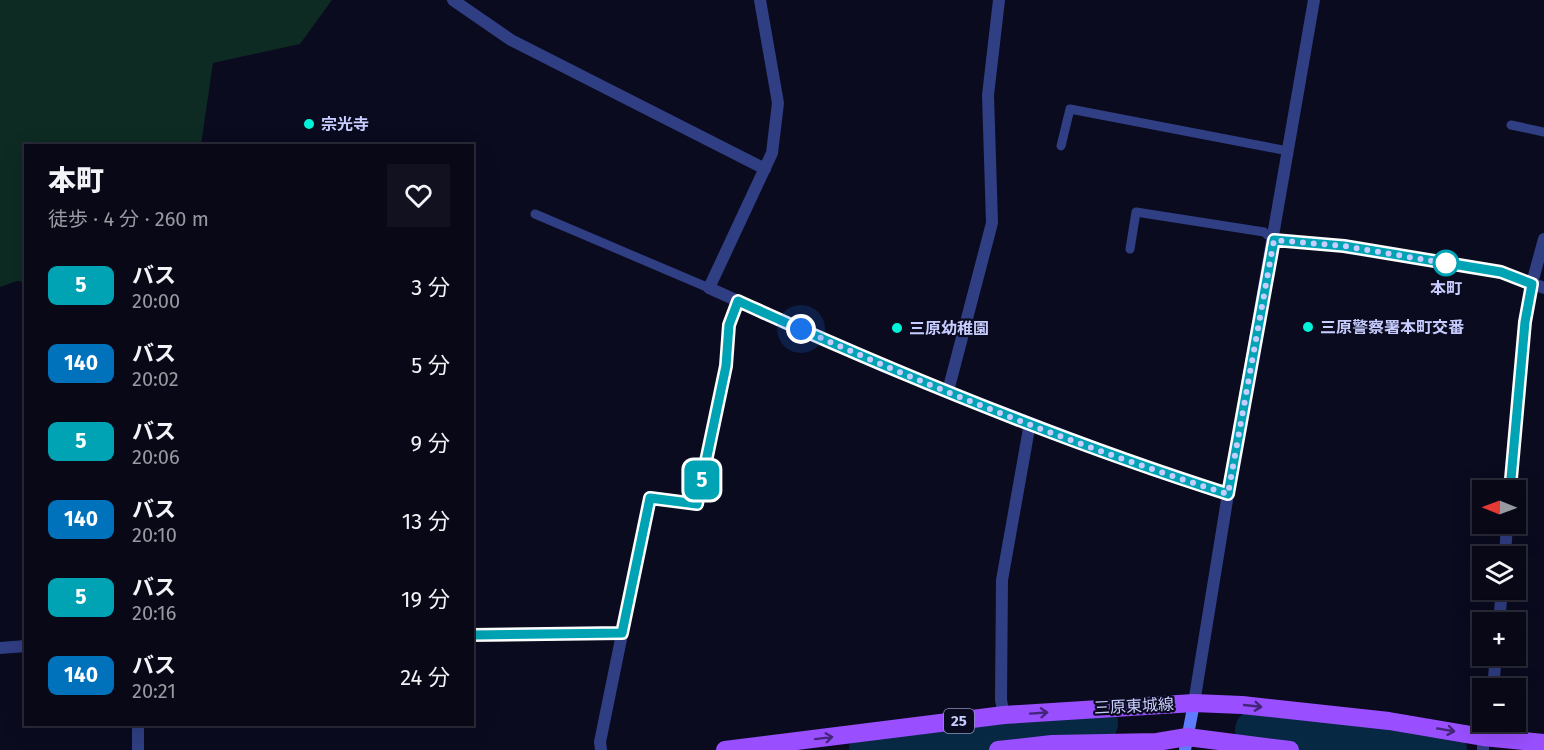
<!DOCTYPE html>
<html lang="ja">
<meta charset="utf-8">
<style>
body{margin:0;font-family:"Fira Sans","Noto Sans JP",sans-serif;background:#111120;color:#f1f3f6;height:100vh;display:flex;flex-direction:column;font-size:22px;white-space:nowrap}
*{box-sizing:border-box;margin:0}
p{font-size:20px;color:#989aa1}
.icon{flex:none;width:33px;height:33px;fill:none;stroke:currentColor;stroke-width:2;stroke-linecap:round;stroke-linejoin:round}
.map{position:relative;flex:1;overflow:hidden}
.details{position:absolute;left:24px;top:144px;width:450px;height:582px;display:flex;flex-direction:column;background:#080817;border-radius:0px;box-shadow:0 6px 24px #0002,0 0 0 2px #292936}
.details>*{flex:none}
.badge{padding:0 12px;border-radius:9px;font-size:21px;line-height:39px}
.needle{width:39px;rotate:271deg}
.buttons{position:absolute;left:1472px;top:480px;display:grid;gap:12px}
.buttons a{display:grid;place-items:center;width:54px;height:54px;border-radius:0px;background:#080817;box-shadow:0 6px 24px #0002,0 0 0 2px #292936;font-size:30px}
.you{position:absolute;width:30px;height:30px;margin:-15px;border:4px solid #fff;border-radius:50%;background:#1a73e8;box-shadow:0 0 0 9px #1a73e833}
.map>.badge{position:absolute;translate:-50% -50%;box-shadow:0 0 0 3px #fff}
.round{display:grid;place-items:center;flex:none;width:63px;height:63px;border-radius:0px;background:#111120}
.headline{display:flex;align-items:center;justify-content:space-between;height:102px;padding:0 24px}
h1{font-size:28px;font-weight:800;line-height:45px}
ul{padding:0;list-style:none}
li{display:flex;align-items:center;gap:18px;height:78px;padding:0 24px}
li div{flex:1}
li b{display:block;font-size:22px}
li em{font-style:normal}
li .badge{min-width:66px;font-weight:700;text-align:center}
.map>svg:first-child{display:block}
.green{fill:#0d2a23}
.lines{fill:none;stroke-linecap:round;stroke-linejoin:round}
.river{stroke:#062842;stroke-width:42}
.lane{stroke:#303e83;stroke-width:9}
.street{stroke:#303e83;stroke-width:12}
.secondary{stroke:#5f7cff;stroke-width:12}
.primary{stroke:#994fff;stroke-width:18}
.oneway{stroke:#432679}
.line-casing{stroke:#fff;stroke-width:14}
.line{stroke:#00a3b4;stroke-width:9}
.walk{stroke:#c8cdff;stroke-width:6;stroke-dasharray:0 10.8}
.poi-dot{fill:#00f3d9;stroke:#0a0b1f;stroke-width:2}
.stop-dot{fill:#fff;stroke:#00a3b4;stroke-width:3}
.labels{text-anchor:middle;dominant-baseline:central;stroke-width:4.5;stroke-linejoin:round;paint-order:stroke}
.shield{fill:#0a0b1f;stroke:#8f93bc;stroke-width:1.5}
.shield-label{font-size:15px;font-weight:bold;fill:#c8cdff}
.poi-label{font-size:16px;font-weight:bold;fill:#c8cdff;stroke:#0a0b1f;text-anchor:start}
.stop-label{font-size:16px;font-weight:bold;fill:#c8cdff;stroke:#0a0b1f}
.street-label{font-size:16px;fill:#c8cdff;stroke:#0a0b1f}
</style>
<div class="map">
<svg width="1544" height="750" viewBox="0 0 1544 750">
<rect width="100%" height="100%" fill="#0a0b1f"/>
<!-- green -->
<path class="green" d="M0 0H332L300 44 213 63 201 145 26 146 25 282 17 281 0 287Z"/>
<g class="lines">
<!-- river -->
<g class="river">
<path d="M1256 730 1446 750"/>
<path d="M870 750 1097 723"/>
</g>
<!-- lane -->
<g class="lane">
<path d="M1511 125 1544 132"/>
<path d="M1061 146 1070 109 1288 151"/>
<path d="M535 214 709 288"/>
<path d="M1130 249 1136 212 1264 232 1273 240"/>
</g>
<!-- street -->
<g class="street">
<path d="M453 0 511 40 765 169"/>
<path d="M760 0 778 103 772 153 709 288 885 367 1150 469 1228 494"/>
<path d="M1273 240 1344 246 1501 272 1544 288"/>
<path d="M948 391 992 223 988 95 999 0"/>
<path d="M1510 490 1525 322 1532 283 1544 239"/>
<path d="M1505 556 1507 524"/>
<path d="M1499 622 1502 590"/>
<path d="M472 635 622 633"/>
<path d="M0 648 26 646"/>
<path d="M1493 688 1496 656"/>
<path d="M1194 703 1228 494 1314 0"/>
<path d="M1004 715 1001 700 1002 580 1030 423"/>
<path d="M138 750V724"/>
<path d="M601 750 600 742 650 497 697 504 726 366 729 325 738 301"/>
<path d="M1483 750V737L1489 722"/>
</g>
<!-- secondary -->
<path class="secondary" d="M1185 750 1194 703"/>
<!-- primary -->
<g class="primary">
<path d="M725 750 1004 715 1194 703 1242 705 1389 721 1483 737 1544 743"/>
<path d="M998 750 1052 744 1157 742 1187 737 1290 750"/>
</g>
</g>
<!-- one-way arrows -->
<defs><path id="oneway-shaft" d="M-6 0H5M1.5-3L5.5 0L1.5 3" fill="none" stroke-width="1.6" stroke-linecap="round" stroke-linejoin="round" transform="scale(1.5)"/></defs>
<g class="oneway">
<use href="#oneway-shaft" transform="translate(1253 706) rotate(6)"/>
<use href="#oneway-shaft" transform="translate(1039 713) rotate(-4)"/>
<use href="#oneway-shaft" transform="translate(1446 730) rotate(10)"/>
<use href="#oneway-shaft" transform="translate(824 738) rotate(-7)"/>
</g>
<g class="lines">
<!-- line casing -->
<g class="line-casing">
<path id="line" d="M472 635 622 633 650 498 697 504 726 366 729 325 738 301C898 374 1061 441 1228 494L1274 240 1344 246 1501 272 1532 284 1525 322 1510 490"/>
</g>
<!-- line -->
<use href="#line" class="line"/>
<!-- walk -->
<path class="walk" d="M801 329C939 391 1084 449 1228 494L1274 240 1344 246 1456 265 1446 263"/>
</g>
<!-- markers -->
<g class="poi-dot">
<circle cx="309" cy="124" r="6"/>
<circle cx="1308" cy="327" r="6"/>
<circle cx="897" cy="328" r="6"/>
</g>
<circle class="stop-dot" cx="1446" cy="263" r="12"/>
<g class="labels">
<!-- shield labels -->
<rect class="shield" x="944" y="709" width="30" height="24" rx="4.5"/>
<g class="shield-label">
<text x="959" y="721">25</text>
</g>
<!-- poi labels -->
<g class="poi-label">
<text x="321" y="124">宗光寺</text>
<text x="1320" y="327">三原警察署本町交番</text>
<text x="909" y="328">三原幼稚園</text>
</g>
<!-- stop labels -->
<g class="stop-label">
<text x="1446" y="288">本町</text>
</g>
<!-- street labels -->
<g class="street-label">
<text transform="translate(1134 706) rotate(-3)">三原東城線</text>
</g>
</g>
</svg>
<div class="buttons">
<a><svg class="needle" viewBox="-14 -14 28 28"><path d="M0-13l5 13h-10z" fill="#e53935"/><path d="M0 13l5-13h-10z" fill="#989aa1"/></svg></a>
<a><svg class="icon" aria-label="layers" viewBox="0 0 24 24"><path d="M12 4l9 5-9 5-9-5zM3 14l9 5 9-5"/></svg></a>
<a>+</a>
<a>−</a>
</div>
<div class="you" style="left:801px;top:329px"></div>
<b class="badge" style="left:702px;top:480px;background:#00a3b4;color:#fff">5</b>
<section class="details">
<div class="headline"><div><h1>本町</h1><p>徒歩 · 4 分 · 260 m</p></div><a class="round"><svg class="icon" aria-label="heart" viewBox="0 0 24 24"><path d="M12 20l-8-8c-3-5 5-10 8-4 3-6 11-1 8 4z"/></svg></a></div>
<ul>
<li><span class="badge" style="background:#00a3b4;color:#fff">5</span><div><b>バス</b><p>20:00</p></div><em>3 分</em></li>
<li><span class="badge" style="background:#0072bc;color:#fff">140</span><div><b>バス</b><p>20:02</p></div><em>5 分</em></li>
<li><span class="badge" style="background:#00a3b4;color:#fff">5</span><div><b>バス</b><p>20:06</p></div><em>9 分</em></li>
<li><span class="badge" style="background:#0072bc;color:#fff">140</span><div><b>バス</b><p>20:10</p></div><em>13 分</em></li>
<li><span class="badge" style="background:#00a3b4;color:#fff">5</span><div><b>バス</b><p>20:16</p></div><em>19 分</em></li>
<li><span class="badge" style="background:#0072bc;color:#fff">140</span><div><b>バス</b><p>20:21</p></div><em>24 分</em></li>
</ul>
</section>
</div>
